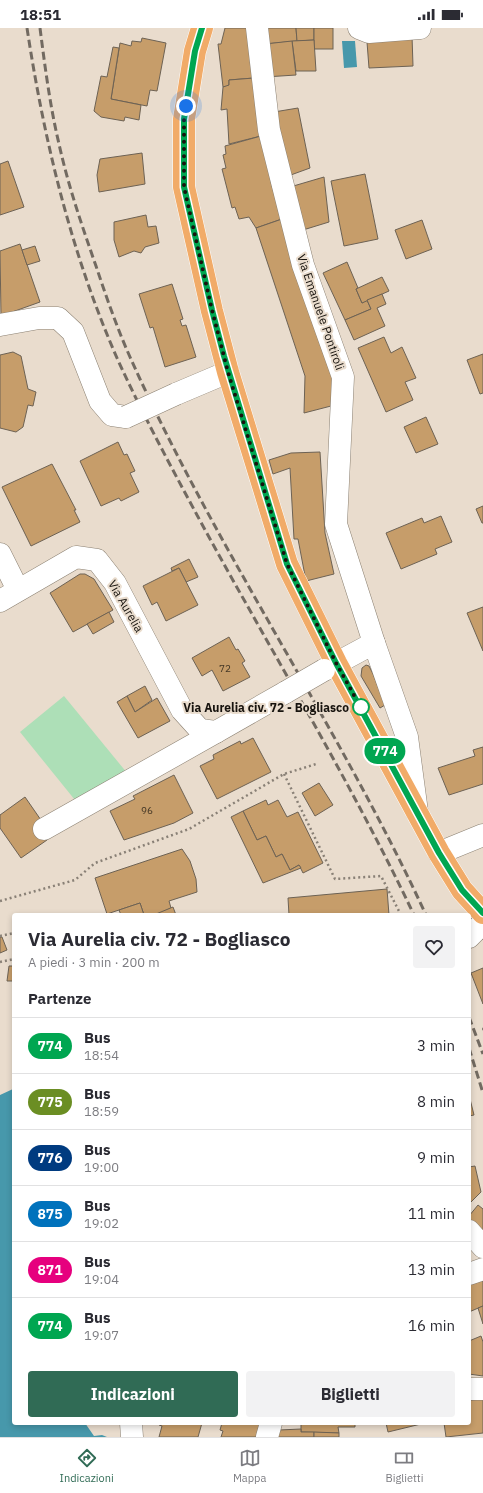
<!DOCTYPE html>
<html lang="it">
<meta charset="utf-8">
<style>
body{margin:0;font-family:"IBM Plex Sans",sans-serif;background:#f2f2f3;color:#2b2b33;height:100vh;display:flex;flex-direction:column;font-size:15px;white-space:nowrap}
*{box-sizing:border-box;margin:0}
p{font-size:13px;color:#7c7c81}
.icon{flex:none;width:22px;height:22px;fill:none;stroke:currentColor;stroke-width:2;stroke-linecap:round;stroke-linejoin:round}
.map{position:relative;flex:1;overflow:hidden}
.details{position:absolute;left:12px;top:885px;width:459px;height:512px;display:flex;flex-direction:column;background:#fff;border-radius:4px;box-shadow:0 2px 6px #0003}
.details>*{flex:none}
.badge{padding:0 8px;border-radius:13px;font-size:14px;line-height:26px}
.you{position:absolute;width:20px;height:20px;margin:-10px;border:3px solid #fff;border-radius:50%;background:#1a73e8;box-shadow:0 0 0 6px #1a73e833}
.map>.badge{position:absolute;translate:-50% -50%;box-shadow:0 0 0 2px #fff}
h2{padding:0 16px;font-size:15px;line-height:36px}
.round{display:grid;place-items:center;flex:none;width:42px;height:42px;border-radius:4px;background:#f2f2f3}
.headline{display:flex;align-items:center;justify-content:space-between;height:68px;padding:0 16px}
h1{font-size:19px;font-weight:700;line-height:30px}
.action{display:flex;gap:8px;margin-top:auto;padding:8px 16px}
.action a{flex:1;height:46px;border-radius:4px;background:#306b55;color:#fff;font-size:16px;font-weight:700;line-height:46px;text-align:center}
.action a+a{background:#f2f2f3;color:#2b2b33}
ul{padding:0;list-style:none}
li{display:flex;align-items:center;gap:12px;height:56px;padding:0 16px;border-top:1px solid #e1e1e2}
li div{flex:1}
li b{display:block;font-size:15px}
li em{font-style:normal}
li .badge{min-width:44px;font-weight:700;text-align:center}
.status{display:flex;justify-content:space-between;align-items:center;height:28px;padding:0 20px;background:#fff;direction:ltr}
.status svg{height:11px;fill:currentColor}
.dock{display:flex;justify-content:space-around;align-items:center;height:56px;border-top:1px solid #e1e1e2;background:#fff;font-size:11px;color:#7c7c81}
.dock a{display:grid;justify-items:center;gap:2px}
.dock .current{color:#306b55}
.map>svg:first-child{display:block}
.green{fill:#addfb7}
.water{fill:#4798ab}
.building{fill:#c69d6a;stroke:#6d6254}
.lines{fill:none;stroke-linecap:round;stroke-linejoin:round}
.minor-casing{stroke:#8b8072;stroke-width:23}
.major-casing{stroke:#fff;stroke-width:23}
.path{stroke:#898076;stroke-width:2.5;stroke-dasharray:2 3;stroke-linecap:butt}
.minor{stroke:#fff;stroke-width:22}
.major{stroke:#f1ab68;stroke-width:22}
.rail{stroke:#726a61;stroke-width:3;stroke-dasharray:8 4;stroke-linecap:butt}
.minor-bridge-casing{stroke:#8b8072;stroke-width:23;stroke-linecap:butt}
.minor-bridge{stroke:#fff;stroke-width:22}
.line-casing{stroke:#fff;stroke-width:9}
.line{stroke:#00a651;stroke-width:6}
.walk{stroke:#17130e;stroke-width:4;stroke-dasharray:0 7.2}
.stop-dot{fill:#fff;stroke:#00a651;stroke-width:2}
.labels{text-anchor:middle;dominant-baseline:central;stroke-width:4;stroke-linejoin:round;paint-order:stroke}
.number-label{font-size:10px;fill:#433625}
.street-label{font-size:12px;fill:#17130e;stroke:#e9dccd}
.stop-label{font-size:12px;font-weight:bold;fill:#17130e;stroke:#e9dccd;text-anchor:end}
</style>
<div class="status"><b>18:51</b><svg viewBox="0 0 49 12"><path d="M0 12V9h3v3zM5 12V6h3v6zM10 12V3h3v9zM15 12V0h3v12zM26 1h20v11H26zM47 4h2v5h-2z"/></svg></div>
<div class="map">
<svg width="483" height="1409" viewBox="0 0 483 1409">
<rect width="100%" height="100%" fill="#e9dccd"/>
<!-- green -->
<path class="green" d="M64 668 132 751 79 777 20 704Z"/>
<!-- water -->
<g class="water">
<path d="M342 13H355L357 39 344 40Z"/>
<path d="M13 1061 14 1395H85L94 1408 102 1407 107 1409H0V1067Z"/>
</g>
<!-- building -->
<g class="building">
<path d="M225 0H247L254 50 229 52V57L226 59H223L218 16H221Z"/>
<path d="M263 0H296L297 13 265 16Z"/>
<path d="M296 0H314V12L297 13Z"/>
<rect x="314" y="0" width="19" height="21"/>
<path d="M412 8 413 38 369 40 367 14Z"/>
<path d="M142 10 166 15 157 63 150 62 147 78 111 71 120 15 131 18 132 13 141 14Z"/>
<path d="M314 12 316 43H296L292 13Z"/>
<path d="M292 13 296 47 265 49V16Z"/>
<path d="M113 19 119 20 111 71 141 77 139 92 125 89 124 93 101 89 94 83 101 48 107 49Z"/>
<path d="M254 50 261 108 229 116 227 81 221 82 223 59 229 57V52Z"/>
<path d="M298 80 310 140 288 148 274 84Z"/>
<path d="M261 108 272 158 282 191 256 200 249 189 239 191 235 179 232 180 222 141 226 140 223 127 226 126 225 118Z"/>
<path d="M142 125 145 156 99 164 97 147 100 131Z"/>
<path d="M8 133 24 179 0 187V136Z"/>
<path d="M365 146 378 211 344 218 331 153Z"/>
<path d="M324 149 329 194 303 202 290 159Z"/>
<path d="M146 187 148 199 156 198 159 215 145 219 141 225 134 223 119 229 114 212V194Z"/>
<path d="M282 191 333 346 331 378 304 385 305 348 256 200Z"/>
<path d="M422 192 432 221 406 231 395 202Z"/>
<path d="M20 216 40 274 1 288 0 223Z"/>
<path d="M35 218 40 233 27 237 22 222Z"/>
<path d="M347 234 358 260 356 261 362 275 367 272 371 281 345 292 323 245Z"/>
<path d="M382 249 389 263 362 275 356 261Z"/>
<path d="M172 256 183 291 180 292 182 298 186 297 196 329 165 339 153 299 150 300 139 266Z"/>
<path d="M382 266 386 276 377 280 385 298 354 312 345 292 371 281 367 272Z"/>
<path d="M384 309 391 325 402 319 416 350 405 354 413 372 386 384 358 320Z"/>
<path d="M13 324 21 328 28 361 36 364 33 378 28 377 23 399 16 404 0 400V327Z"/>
<path d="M483 326V365L480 366 467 332Z"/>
<path d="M426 389 438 416 416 425 404 399Z"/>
<path d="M118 414 124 427 127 426 135 443 130 445 139 464 121 473 119 470 101 478 80 433Z"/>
<path d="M320 424 325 505 334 546 306 553 298 511H294L290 440 273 446 269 432 291 425Z"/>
<path d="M52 436 76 482H74L80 494 31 518 2 459Z"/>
<path d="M483 478V495H482L476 481Z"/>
<path d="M441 488 452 514 435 521 437 526 401 541 386 505 422 490 424 495Z"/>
<path d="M189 531 198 549 186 554 179 540 172 543 171 540Z"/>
<path d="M179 540 198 577 166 593 157 574 152 577 143 558Z"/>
<path d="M80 546H85L94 551 113 582 73 604 50 565Z"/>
<path d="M483 579V623L467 585Z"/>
<path d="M109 584 114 594 93 606 87 596Z"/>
<path d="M229 609 236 622 238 621 245 633 242 635 250 649 223 663 212 642 202 648 192 630Z"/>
<path d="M366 637 369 638 373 646 385 677 380 680 361 648 362 640Z"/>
<path d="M145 658 152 672 135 684 127 668Z"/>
<path d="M127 668 135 684 157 670 170 693 138 710 117 674Z"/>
<path d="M253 710 271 744 217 771 200 738 214 731 213 727 240 713 241 716Z"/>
<path d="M483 719V756L449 767 438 740 475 728 473 722Z"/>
<path d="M174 747 193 785 174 795 124 812 110 783 135 771 133 768Z"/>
<path d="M319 755 333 777 315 788 302 765Z"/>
<path d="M25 769 43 795 37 799 47 812 21 830 0 800V787Z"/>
<path d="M266 772 268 777 278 772 287 789 298 784 323 835 303 845 299 837 290 842 282 826 276 829 266 808 257 812 243 783Z"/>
<path d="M243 783 257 812 266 808 276 829 282 826 290 842 299 837 301 840 263 855 231 789Z"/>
<path d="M182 821 190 833 196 851 197 864 169 873 171 880 157 887H144L140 875 107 886 95 850Z"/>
<path d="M387 861 389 887H289L288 870Z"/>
<path d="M140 875 144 887H121L119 882Z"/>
<path d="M173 879 176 887H157L156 886Z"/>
<path d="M0 909H2L7 922 0 925Z"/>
<path d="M9 938H14V953H7Z"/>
<path d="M483 940V976L471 945Z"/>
<path d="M469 1067 474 1087 469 1088Z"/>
<path d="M475 1138 481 1164 469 1176V1139Z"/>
<path d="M478 1177 483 1181V1204L469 1199V1188Z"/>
<path d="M469 1248 482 1252 483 1254V1278L469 1284Z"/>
<path d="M483 1278V1296L478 1280Z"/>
<path d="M481 1308 483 1314V1348L469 1346V1313Z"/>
<path d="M483 1371V1405L446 1409 444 1395H469V1372Z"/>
<path d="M159 1395H202L198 1409H159L162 1398 159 1397Z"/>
<path d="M222 1395H269L264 1409H221L223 1403 220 1402Z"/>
<path d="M301 1395H355V1399H338L339 1405 301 1404Z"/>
<path d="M386 1395H425L388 1404Z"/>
<path d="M301 1401V1404H314V1409H278L279 1402Z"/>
<path d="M314 1404 339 1405V1409H314Z"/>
</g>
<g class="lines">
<!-- minor casing -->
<g class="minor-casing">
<g id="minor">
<path d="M257 0 269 102 303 237 343 349 336 496 374 615"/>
<path d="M359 0 369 4 420 0"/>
<path d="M0 297 39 290H58L73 304 100 373 112 387 126 389"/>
<path d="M176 366 228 344"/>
<path d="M0 526 18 562"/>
<path d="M0 573 76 529 97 532 115 555 182 682 200 702 216 704 286 664"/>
<path d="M324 642 374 615 407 709 417 784"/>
<path d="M44 801 216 704"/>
<path d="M439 825 483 807"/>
<path d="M469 909 483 895"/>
<path d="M469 1203 483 1219"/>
<path d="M469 1246 483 1241"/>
<path d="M469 1361H483"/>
<path d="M131 1395 132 1409"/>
<path d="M267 1409 271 1395"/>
</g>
</g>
<!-- major casing -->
<g class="major-casing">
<path id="major" d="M202 0 195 23 184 91V159L212 283 228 344 287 536 336 635 439 825 462 862 483 885"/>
</g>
<!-- path -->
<g class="path">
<path d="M284 746 335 851 381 848 401 887"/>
<path d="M0 873 75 852 95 835 189 801 284 746 316 736"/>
<path d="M0 908 14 905"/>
<path d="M0 934 14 931"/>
<path d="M482 1001H483"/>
</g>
<!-- minor -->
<use href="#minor" class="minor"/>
<!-- major -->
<use href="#major" class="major"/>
<!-- rail -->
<g class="rail">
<path d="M27 0C44 112 71 225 117 330 141 383 169 435 197 487 269 620 349 750 414 887"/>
<path d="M40 0C45 39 50 78 59 116 68 157 82 198 96 238 106 268 117 300 130 329 216 522 338 696 426 887"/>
<path d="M469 989 483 1026"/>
<path d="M469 1020 483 1065"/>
</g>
<!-- minor-bridge casing -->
<g class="minor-bridge-casing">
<g id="minor-bridge">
<path d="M126 389 176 366"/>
<path d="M286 664 324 642"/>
</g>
</g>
<!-- minor-bridge -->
<use href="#minor-bridge" class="minor-bridge"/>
</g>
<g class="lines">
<!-- line casing -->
<g class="line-casing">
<path id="line" d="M202 0 195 23 184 91V159L212 282 224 328 287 536 336 635 439 825 462 862 483 885"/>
</g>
<!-- line -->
<use href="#line" class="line"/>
<!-- walk -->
<path class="walk" d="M186 78 184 91V159L212 282 228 344 287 536 336 635 364 685 361 679"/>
</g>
<!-- markers -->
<circle class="stop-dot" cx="361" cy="679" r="8"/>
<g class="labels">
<!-- number labels -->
<g class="number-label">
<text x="225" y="640">72</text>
<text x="147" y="782">96</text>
</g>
<!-- street labels -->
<g class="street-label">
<text transform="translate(321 284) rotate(71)">Via Emanuele Pontiroli</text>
<text transform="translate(126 578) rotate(60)">Via Aurelia</text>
</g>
<!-- stop labels -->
<g class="stop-label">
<text x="349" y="679">Via Aurelia civ. 72 - Bogliasco</text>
</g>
</g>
</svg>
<div class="you" style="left:186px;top:78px"></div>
<b class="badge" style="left:385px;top:723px;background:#00a651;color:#fff">774</b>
<section class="details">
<div class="headline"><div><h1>Via Aurelia civ. 72 - Bogliasco</h1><p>A piedi · 3 min · 200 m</p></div><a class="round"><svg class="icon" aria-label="heart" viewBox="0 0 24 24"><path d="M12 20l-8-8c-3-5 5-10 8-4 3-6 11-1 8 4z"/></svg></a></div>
<h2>Partenze</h2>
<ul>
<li><span class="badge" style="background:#00a651;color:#fff">774</span><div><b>Bus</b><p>18:54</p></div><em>3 min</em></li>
<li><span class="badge" style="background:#6b8e23;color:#fff">775</span><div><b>Bus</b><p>18:59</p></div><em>8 min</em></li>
<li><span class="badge" style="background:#003b80;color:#fff">776</span><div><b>Bus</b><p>19:00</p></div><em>9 min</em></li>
<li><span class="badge" style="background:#0072bc;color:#fff">875</span><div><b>Bus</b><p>19:02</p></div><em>11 min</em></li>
<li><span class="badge" style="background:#e6007e;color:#fff">871</span><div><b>Bus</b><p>19:04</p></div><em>13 min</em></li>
<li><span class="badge" style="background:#00a651;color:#fff">774</span><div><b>Bus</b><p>19:07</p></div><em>16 min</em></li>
</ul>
<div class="action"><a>Indicazioni</a><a>Biglietti</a></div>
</section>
</div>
<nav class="dock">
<a class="current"><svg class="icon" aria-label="directions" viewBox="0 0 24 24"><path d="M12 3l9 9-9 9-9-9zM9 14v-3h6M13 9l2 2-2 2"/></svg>Indicazioni</a>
<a><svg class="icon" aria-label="map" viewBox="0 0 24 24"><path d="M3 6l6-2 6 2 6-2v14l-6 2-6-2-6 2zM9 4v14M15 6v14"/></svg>Mappa</a>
<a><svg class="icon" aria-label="tickets" viewBox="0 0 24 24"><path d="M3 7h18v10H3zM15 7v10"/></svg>Biglietti</a>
</nav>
